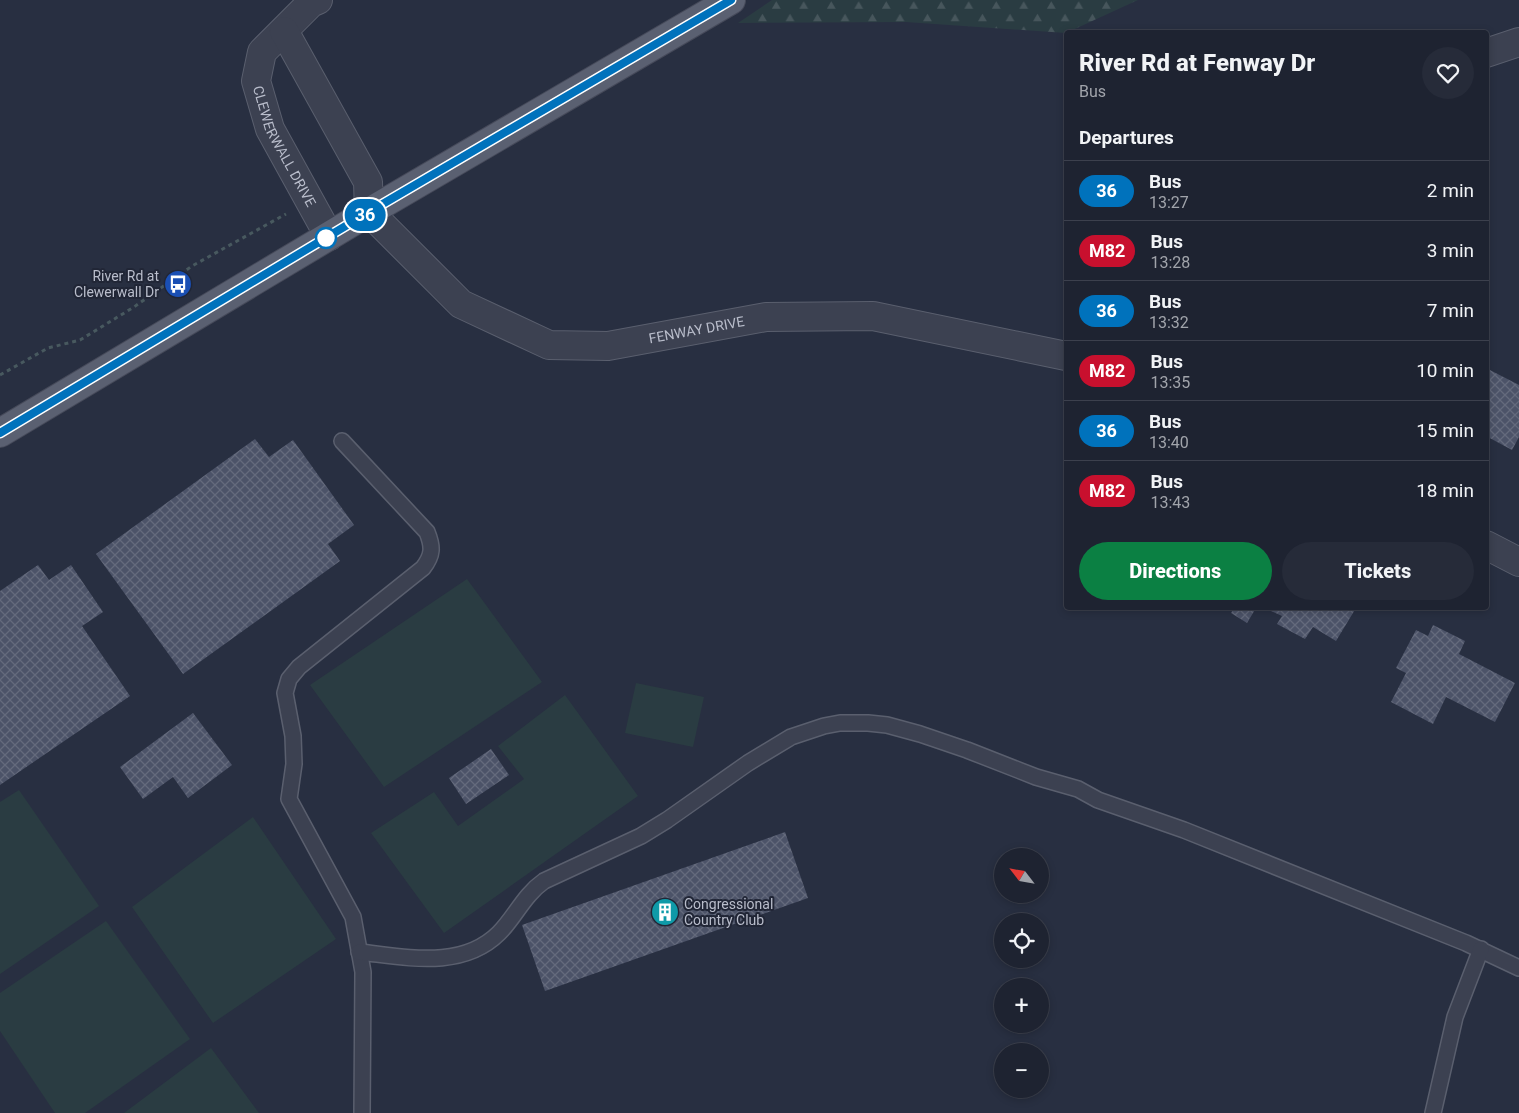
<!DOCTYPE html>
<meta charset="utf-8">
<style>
body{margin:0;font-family:Roboto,sans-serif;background:#262b39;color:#f1f3f6;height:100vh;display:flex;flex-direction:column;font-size:19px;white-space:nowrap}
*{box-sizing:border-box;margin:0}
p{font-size:16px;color:#a1a4ab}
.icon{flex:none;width:28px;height:28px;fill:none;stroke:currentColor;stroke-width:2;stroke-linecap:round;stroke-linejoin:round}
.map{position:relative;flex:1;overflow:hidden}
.details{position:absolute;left:1064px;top:30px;width:425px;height:580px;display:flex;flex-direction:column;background:#1e2331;border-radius:5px;box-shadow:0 2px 8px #0003,0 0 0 1px #3c404d}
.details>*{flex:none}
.badge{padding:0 10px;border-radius:16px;font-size:18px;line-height:32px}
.needle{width:32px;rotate:301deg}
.controls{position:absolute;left:994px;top:848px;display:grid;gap:10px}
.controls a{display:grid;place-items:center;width:55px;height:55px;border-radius:50%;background:#1e2331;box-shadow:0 2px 8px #0003,0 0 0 1px #3c404d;font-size:25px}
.map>.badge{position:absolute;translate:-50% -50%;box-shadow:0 0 0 2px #fff}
h2{padding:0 15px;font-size:19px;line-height:45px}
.round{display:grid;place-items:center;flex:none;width:52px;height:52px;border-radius:26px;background:#262b39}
.head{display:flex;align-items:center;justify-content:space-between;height:85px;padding:0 15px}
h1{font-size:24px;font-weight:800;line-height:38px}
.action{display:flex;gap:10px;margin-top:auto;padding:10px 15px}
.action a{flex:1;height:58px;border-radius:30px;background:#0b8043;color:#fff;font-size:20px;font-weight:800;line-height:58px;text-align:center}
.action a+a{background:#262b39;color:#f1f3f6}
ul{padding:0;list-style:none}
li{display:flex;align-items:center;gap:15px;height:60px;padding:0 15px;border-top:1px solid #3c404d}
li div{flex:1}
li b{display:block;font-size:19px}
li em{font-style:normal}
li .badge{min-width:55px;font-weight:700;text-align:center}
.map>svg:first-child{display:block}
.forest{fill:url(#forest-firs)}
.green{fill:#2a3c42}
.building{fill:url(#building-cross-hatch)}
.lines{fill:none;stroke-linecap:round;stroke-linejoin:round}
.service-casing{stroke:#5a5f6e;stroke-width:18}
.minor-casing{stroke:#5a5f6e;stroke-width:30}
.primary-casing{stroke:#464a5a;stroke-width:30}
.path{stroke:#48595f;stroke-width:3;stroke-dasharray:4 4;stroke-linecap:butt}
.service{stroke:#3c4151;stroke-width:15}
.minor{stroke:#3c4151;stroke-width:28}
.primary{stroke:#5a6071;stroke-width:28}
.line-casing{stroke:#fff;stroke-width:11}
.line{stroke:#0072bc;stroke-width:8}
.stop-dot{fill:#fff;stroke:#0072bc;stroke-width:2.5}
.labels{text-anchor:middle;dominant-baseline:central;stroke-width:4;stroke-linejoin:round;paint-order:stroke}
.street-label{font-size:14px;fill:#b9bdcb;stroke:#212636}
.poi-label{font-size:14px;fill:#b9bdcb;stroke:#212636;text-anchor:end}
</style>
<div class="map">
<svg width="1519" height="1113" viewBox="0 0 1519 1113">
<defs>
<pattern id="forest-firs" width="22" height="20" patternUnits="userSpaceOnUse" patternTransform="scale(1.25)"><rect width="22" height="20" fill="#2a3c42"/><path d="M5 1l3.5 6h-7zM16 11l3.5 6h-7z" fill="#47565c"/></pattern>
<pattern id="building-cross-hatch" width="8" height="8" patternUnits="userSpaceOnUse" patternTransform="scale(1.25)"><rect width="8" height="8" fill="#4c5368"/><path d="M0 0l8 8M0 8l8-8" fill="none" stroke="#646a7c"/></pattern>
</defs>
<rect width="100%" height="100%" fill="#282f41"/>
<!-- forest -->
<path class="forest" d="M772 0H1138L1066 33 906 22 738 23Z"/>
<!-- green -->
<g class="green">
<path d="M467 579 542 682 384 787 310 685Z"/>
<path d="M636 683 704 697 693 747 625 733Z"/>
<path d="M565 695 638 796 444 933 371 833 434 792 458 826 524 779 498 746Z"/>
<path d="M19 790 99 906 0 974V802Z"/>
<path d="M253 817 336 939 213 1023 132 907Z"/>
<path d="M106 921 190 1039 85 1113H55L0 1031V993Z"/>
<path d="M211 1048 259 1113H124Z"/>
</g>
<!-- building -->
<g class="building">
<path d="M1486 368 1519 385V437L1512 450 1486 436Z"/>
<path d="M255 439 269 457 293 440 354 525 328 544 340 561 183 674 96 554Z"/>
<path d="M38 565 49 580 71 565 103 612 82 626 130 696 0 785V591Z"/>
<path d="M1234 608H1256L1247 623 1231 613Z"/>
<path d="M1271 608H1356L1336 641 1313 627 1305 639 1277 624 1282 616 1269 610Z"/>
<path d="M1433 625 1465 641 1459 654 1515 683 1495 722 1446 697 1433 724 1391 702 1406 673 1396 668 1416 630 1428 636Z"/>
<path d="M193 713 232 765 188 798 173 777 143 799 120 767Z"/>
<path d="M491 749 509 775 466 804 449 778Z"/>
<path d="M785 832 808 898 545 991 522 925Z"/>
</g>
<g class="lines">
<!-- service casing -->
<g class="service-casing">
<g id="service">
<path d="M342 441 427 532C433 547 433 555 423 568L299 667 289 679 285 693 293 736 294 764 289 799 353 917 363 972 362 1113"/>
<path d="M359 952C406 957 462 970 499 933 515 917 524 895 544 881L641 836 667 820 748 763 791 737 824 726 840 723H868L887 725 920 734 967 750 1036 777 1078 789 1098 800 1184 830 1466 943 1519 968"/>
<path d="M1433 1113 1455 1017 1481 949"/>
</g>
</g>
<!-- minor casing -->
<g class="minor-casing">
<g id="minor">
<path id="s1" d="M318 0 311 3 262 52 256 81 270 129 329 236"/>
<path id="s2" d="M284 31 368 182 369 212 461 304 549 345 608 346 766 317 873 316 1066 356"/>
<path d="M1486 53 1519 42"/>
<path d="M1486 545 1519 562"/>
</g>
</g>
<!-- primary casing -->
<g class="primary-casing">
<path id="primary" d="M0 433 369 212 731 0"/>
</g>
<!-- path -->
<path class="path" d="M0 375 48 348 80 340 134 307 192 266 286 214"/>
<!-- service -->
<use href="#service" class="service"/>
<!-- minor -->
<use href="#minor" class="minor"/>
<!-- primary -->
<use href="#primary" class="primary"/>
</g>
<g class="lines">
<!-- line casing -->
<g class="line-casing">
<path id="line" d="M0 433 369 212 731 0"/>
</g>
<!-- line -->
<use href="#line" class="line"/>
</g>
<!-- icons -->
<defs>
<g id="bus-disc" transform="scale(1.4375)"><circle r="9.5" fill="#1a4fb4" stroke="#212636"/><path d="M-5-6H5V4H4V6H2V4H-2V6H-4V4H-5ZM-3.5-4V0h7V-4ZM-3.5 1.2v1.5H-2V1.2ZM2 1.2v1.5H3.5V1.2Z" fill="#fff"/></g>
<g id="building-disc" transform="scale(1.4375)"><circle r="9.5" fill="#0f9aa8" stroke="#212636"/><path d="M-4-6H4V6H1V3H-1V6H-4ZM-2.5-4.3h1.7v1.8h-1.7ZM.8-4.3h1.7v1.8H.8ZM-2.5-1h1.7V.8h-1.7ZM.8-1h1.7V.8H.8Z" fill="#fff"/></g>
</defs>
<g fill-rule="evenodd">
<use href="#bus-disc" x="178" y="284"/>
<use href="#building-disc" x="665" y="912"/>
</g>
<!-- markers -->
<circle class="stop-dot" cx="326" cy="238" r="10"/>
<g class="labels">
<!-- street labels -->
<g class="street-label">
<text stroke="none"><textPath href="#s1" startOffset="178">CLEWERWALL DRIVE</textPath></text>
<text stroke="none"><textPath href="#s2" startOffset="579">FENWAY DRIVE</textPath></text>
</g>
<!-- poi labels -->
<g class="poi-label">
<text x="159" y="276">River Rd at<tspan x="159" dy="16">Clewerwall Dr</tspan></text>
<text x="684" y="904" text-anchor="start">Congressional<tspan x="684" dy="16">Country Club</tspan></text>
</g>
</g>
</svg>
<div class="controls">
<a><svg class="needle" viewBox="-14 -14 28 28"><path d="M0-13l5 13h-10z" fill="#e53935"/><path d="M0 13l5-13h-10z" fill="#a1a4ab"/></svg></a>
<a><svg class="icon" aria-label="locate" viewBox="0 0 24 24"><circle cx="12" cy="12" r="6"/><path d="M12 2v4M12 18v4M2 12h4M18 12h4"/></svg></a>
<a>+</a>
<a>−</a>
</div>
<b class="badge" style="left:365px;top:215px;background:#0072bc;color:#fff">36</b>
<section class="details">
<div class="head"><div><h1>River Rd at Fenway Dr</h1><p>Bus</p></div><a class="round"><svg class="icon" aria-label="heart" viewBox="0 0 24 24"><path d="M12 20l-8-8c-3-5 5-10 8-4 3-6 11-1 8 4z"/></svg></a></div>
<h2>Departures</h2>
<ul>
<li><span class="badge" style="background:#0072bc;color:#fff">36</span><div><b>Bus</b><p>13:27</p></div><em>2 min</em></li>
<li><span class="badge" style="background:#c8102e;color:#fff">M82</span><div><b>Bus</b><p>13:28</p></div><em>3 min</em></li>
<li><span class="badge" style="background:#0072bc;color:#fff">36</span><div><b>Bus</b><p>13:32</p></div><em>7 min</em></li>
<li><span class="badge" style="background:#c8102e;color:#fff">M82</span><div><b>Bus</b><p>13:35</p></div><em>10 min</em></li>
<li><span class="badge" style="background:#0072bc;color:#fff">36</span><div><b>Bus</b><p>13:40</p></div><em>15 min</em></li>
<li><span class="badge" style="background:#c8102e;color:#fff">M82</span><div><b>Bus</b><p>13:43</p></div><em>18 min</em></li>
</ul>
<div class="action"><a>Directions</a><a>Tickets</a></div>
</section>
</div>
